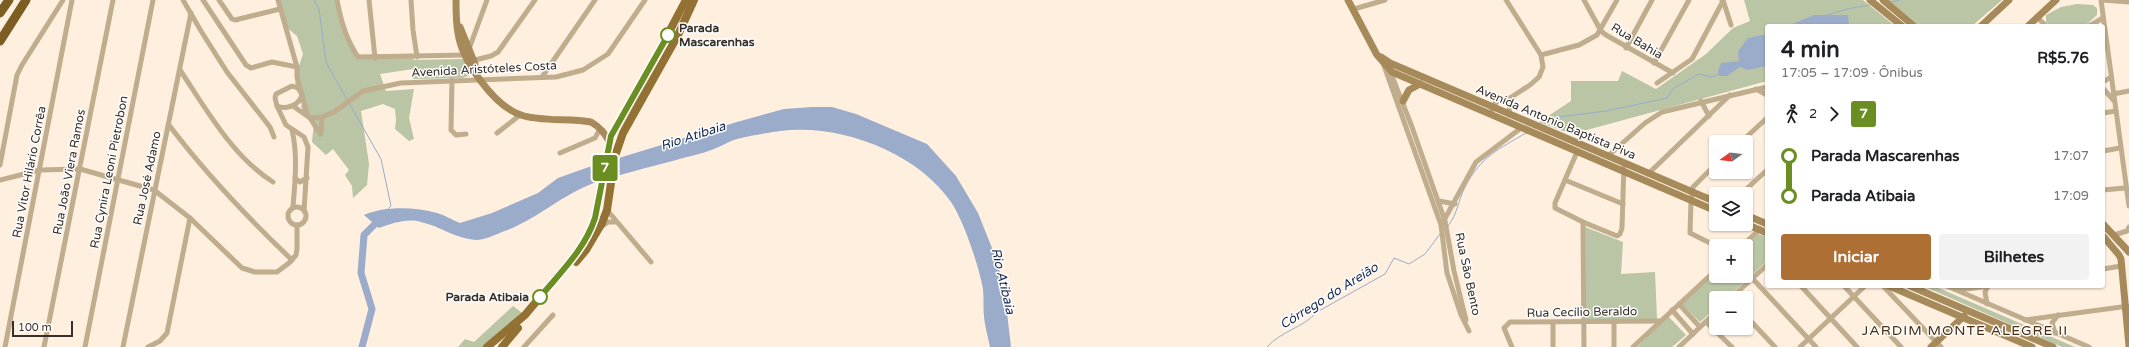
<!DOCTYPE html>
<html lang="pt">
<meta charset="utf-8">
<style>
body{margin:0;font-family:"Varela Round",sans-serif;background:#f2f2f2;color:#202124;height:100vh;display:flex;flex-direction:column;font-size:15px;white-space:nowrap}
*{box-sizing:border-box;margin:0}
p{font-size:13px;color:#757577}
.icon{flex:none;width:22px;height:22px;fill:none;stroke:currentColor;stroke-width:2;stroke-linecap:round;stroke-linejoin:round}
.map{position:relative;flex:1;overflow:hidden}
.panel{position:absolute;left:1765px;top:24px;width:340px;height:264px;display:flex;flex-direction:column;background:#fff;border-radius:4px;box-shadow:0 1px 3px #0004}
.panel>*{flex:none}
.badge{padding:0 8px;border-radius:3px;font-size:14px;line-height:26px}
.needle{width:26px;rotate:255deg}
.controls{position:absolute;left:1709px;top:135px;display:grid;gap:8px}
.controls a{display:grid;place-items:center;width:44px;height:44px;border-radius:4px;background:#fff;box-shadow:0 1px 3px #0004;font-size:20px}
.scale{position:absolute;left:12px;bottom:10px;width:61px;box-sizing:border-box;padding-left:4px;border:2px solid #373028;border-top:0;font-size:11px;line-height:14px;white-space:nowrap;color:#373028;-webkit-text-stroke:3px #fff;paint-order:stroke}
.map>.badge{position:absolute;translate:-50% -50%;box-shadow:0 0 0 2px #fff}
.legs{display:flex;align-items:center;gap:6px;height:44px;padding:0 16px;font-size:13px}
.legs p{margin-inline-start:auto}
.headline{display:flex;align-items:center;justify-content:space-between;height:68px;padding:0 16px}
h1{font-size:22px;font-weight:800;line-height:30px}
.action{display:flex;gap:8px;margin-top:auto;padding:8px 16px}
.action a{flex:1;height:46px;border-radius:4px;background:#ad6f34;color:#fff;font-size:16px;font-weight:800;line-height:46px;text-align:center}
.action a+a{background:#f2f2f2;color:#202124}
ul{padding:0 16px;list-style:none}
li{display:flex;align-items:center;gap:14px;height:40px;font-size:15px}
li i{display:grid;place-items:center;width:6px;height:100%;margin:0 5px;background:currentColor}
li i::after{content:'';width:10px;height:10px;margin:-5px;border:3px solid;border-radius:50%;background:#fff}
li p{margin-inline-start:auto}
li:first-child i{background:linear-gradient(#0000 50%,currentColor 0)}
li:last-child i{background:linear-gradient(currentColor 50%,#0000 0)}
.map>svg:first-child{display:block}
.green{fill:#b9c5a5}
.water{fill:#9babca}
.lines{fill:none;stroke-linecap:round;stroke-linejoin:round}
.stream{stroke:#9babca;stroke-width:1}
.river{stroke:#9babca;stroke-width:7}
.street{stroke:#bfad8d;stroke-width:5}
.secondary{stroke:#a68a5a;stroke-width:7}
.primary{stroke:#937132;stroke-width:8}
.highway{stroke:#7d5e22;stroke-width:9}
.line-1-casing{stroke:#fff;stroke-width:9}
.line-1{stroke:#6b8e23;stroke-width:6}
.stop-1-dot{fill:#fff;stroke:#6b8e23;stroke-width:2}
.labels{text-anchor:middle;dominant-baseline:central;stroke-width:3;stroke-linejoin:round;paint-order:stroke}
.stop-label{font-size:12px;font-weight:bold;fill:#373028;stroke:#fff;text-anchor:start}
.street-label{font-size:12px;fill:#373028;stroke:#fff}
.water-label{font-size:13px;font-style:italic;fill:#182a53;stroke:#fff}
.quarter-label{font-size:14px;letter-spacing:1px;fill:#4b2d11;stroke:#fff}
</style>
<div class="map">
<svg width="2129" height="347" viewBox="0 0 2129 347">
<rect width="100%" height="100%" fill="#feefdf"/>
<!-- green -->
<g class="green">
<path d="M279 0H337L341 23 358 57H413L414 60 462 59H465L471 71 469 76 462 78 412 79 413 69 380 74 386 91 414 89 409 118 414 139 409 141 395 129 396 120 395 109 383 104 361 111 369 164 367 185 353 198 352 186 345 175 349 170 333 149 326 155 312 142 314 122 303 111 301 106 304 102 295 87 296 75 303 54 297 36 286 27Z"/>
<path d="M1744 0H1863L1895 26H1767V81L1572 134 1539 122 1571 101V81H1618L1622 71 1656 89 1706 54 1733 28 1750 21Z"/>
<path d="M1888 0H2002L1972 26H1920Z"/>
<path d="M2077 4 2093 5 2097 8V15L2085 26H2050L2046 22V15L2061 7Z"/>
<path d="M1585 227 1623 242 1621 274 1655 272 1657 319 1586 320Z"/>
<path d="M1758 234 1767 237V261L1727 298H1716V308L1700 322 1682 304 1716 273V276H1746L1745 246Z"/>
<path d="M1923 286H1934L2075 347H2062Z"/>
<path d="M513 306 525 315 488 347H458L465 339 474 342Z"/>
<path d="M1668 316 1686 335 1672 347H1637Z"/>
</g>
<!-- water -->
<g class="water">
<path d="M1814 15H1848L1849 26H1787Z"/>
<path d="M1767 34V66L1748 70 1740 67 1727 76H1719L1718 71 1721 63 1739 61 1738 51 1748 38Z"/>
<path d="M812 107H832L856 114 927 144 956 176 978 213 998 263 1006 304 1011 347H990C988 337 985 327 984 317 983 308 984 298 983 289 979 267 964 221 951 202 917 152 839 123 780 131 771 132 738 138 731 141 720 147 707 152 695 155 661 164 628 172 594 183 561 195 535 221 502 232 495 235 484 240 476 240 456 239 440 226 421 222 407 218 393 223 379 228L364 215C385 206 415 207 437 213 445 215 452 220 460 223L492 213 538 193 558 178 586 168 737 122 784 109Z"/>
</g>
<g class="lines">
<!-- stream -->
<g class="stream">
<path d="M314 0 319 9 326 62 347 100"/>
<path d="M1891 2 1900 0"/>
<path d="M1827 15 1847 9 1870 5"/>
<path d="M349 103 381 159 391 206 388 209"/>
<path d="M1541 123 1558 117 1606 111 1667 98 1674 88 1699 74 1711 77 1719 74"/>
<path d="M1448 226C1458 213 1458 201 1465 187 1481 156 1499 149 1526 133"/>
<path d="M1267 347C1281 331 1303 328 1317 312L1385 274 1394 258 1409 264 1425 254 1440 234"/>
</g>
<!-- river -->
<path class="river" d="M362 347 372 309 361 273 364 235 376 223 384 220"/>
<!-- street -->
<g class="street">
<path d="M183 0 201 31 227 72 270 127 274 137"/>
<path d="M203 0 246 65 251 68 272 62 297 67"/>
<path d="M219 0 232 19 235 20 280 9"/>
<path d="M278 0 297 67V77L307 114"/>
<path d="M337 0C341 21 346 39 358 57L466 55"/>
<path d="M369 0 375 58"/>
<path d="M411 0 413 30 417 57"/>
<path d="M1584 0 1601 31 1606 35 1673 73"/>
<path d="M1723 0 1731 25"/>
<path d="M2101 0 2129 206"/>
<path d="M2102 0 2129 2"/>
<path d="M1354 9 1385 0"/>
<path d="M2037 17 2046 26"/>
<path d="M2089 26 2103 18"/>
<path d="M1626 48 1652 0"/>
<path d="M469 49 487 0"/>
<path d="M1541 55 1579 45 1597 35 1617 0"/>
<path d="M471 61 491 56 498 52 535 0"/>
<path d="M1383 63 1441 225 1447 273 1461 315 1469 331"/>
<path d="M1654 63 1689 0"/>
<path d="M180 70C206 109 233 157 273 182"/>
<path d="M1390 71 1412 127 1445 221 1454 271 1466 320"/>
<path d="M542 77 595 0"/>
<path d="M452 80 451 130 456 135 466 134"/>
<path d="M2103 82 2111 77"/>
<path d="M1657 83 1692 59 1723 1 1722 0"/>
<path d="M292 86 298 88 302 94C300 105 287 110 277 106L275 98 276 94Z"/>
<path d="M2103 88 2113 100"/>
<path d="M1756 89 1767 95"/>
<path d="M2113 94 2129 91"/>
<path d="M1701 101 1709 116"/>
<path d="M277 106 286 125 304 137 308 147 304 211"/>
<path d="M293 106 310 118 320 134"/>
<path d="M2103 113 2116 111"/>
<path d="M1490 114 1495 103 1510 98 1530 85 1539 77 1543 67 1541 55 1506 0"/>
<path d="M1509 115 1510 98"/>
<path d="M310 118 322 117 334 112 363 91 401 83 556 77 583 70 608 54 645 0"/>
<path d="M169 125C206 174 247 217 292 260"/>
<path d="M292 130C298 155 295 182 293 207"/>
<path d="M497 133 520 115"/>
<path d="M321 134 322 117"/>
<path d="M1741 142 1767 118"/>
<path d="M2103 151 2120 148"/>
<path d="M1577 152 1555 203V208L1583 222 1617 236 1620 234 1622 228 1624 163"/>
<path d="M560 153 595 138 600 129"/>
<path d="M1608 156 1645 123 1662 112 1767 87"/>
<path d="M1716 164 1693 187 1691 201 1690 233 1716 246"/>
<path d="M0 165 17 75 22 65 63 0"/>
<path d="M1648 174 1730 95"/>
<path d="M295 178 300 182 307 178"/>
<path d="M0 180 40 170 80 169 154 190 190 218 242 268 255 272H277L289 263 296 255 297 249V225"/>
<path d="M1565 180 1623 204"/>
<path d="M2103 190 2125 188"/>
<path d="M1741 194 1767 170"/>
<path d="M1439 201 1455 204"/>
<circle cx="297" cy="216" r="9"/>
<path d="M607 210 651 262"/>
<path d="M1443 222 1476 162 1521 128"/>
<path d="M1583 222 1584 347"/>
<path d="M601 227 608 222H616"/>
<path d="M2114 235 2127 231 2129 227"/>
<path d="M1742 246 1760 229"/>
<path d="M2103 269 2121 266"/>
<path d="M1753 279 1816 347"/>
<path d="M1801 286 1857 347"/>
<path d="M1844 286 1901 347"/>
<path d="M1883 286 1941 347"/>
<path d="M1947 286 2089 347"/>
<path d="M1958 290 1989 286"/>
<path d="M1731 298 1767 265"/>
<path d="M1679 304 1700 327"/>
<path d="M1987 304 1985 292 1988 286"/>
<path d="M1672 310 1693 334"/>
<path d="M1746 316 1775 347"/>
<path d="M2025 320 2129 306"/>
<path d="M1706 322 1732 347"/>
<path d="M2055 333 2052 323 2058 315"/>
<path d="M5 347 72 0"/>
<path d="M44 347 113 0"/>
<path d="M85 347 153 0"/>
<path d="M123 347 191 13"/>
<path d="M148 347 160 341 167 333 190 218"/>
<path d="M524 347 553 315"/>
<path d="M1512 347 1504 328 1510 322 1660 321"/>
<path d="M1553 347V323"/>
<path d="M1614 347V321"/>
<path d="M1633 347 1716 270"/>
<path d="M1679 347 1716 312"/>
<path d="M1800 347 1865 286"/>
</g>
<!-- secondary -->
<g class="secondary">
<path d="M456 0C456 11 456 23 458 33 462 61 494 106 521 115 541 122 569 118 591 122 600 127 606 134 610 144"/>
<path d="M1348 0 1377 55 1392 72 1716 211"/>
<path d="M1870 0 1902 26"/>
<path d="M1883 0 1914 26"/>
<path d="M1981 26 2009 0"/>
<path d="M2028 26 2056 0"/>
<path d="M460 27 475 64"/>
<path d="M1381 57 1390 63 1716 202"/>
<path d="M1403 101 1409 90 1420 84"/>
<path d="M1746 215 1767 224"/>
<path d="M1746 224 1767 233"/>
<path d="M2103 224 2129 252"/>
<path d="M2103 236 2119 255 2121 259 2129 346"/>
<path d="M1889 286 2032 347"/>
<path d="M1910 286 2053 347"/>
<path d="M1931 347 1964 316"/>
</g>
<!-- primary -->
<g class="primary">
<path d="M576 262 586 250 602 223 607 210 615 156 623 133 678 35 694 0"/>
<path d="M487 347 525 315 578 252 591 231 595 219 611 136 634 98 686 0"/>
<path d="M502 347 518 328"/>
</g>
<!-- highway -->
<g class="highway">
<path d="M0 13 9 0"/>
<path d="M0 41 26 0"/>
</g>
</g>
<g class="lines">
<!-- line-1 casing -->
<g class="line-1-casing">
<path id="line-1" d="M540 297C560 273 585 249 595 218L611 136 668 35"/>
</g>
<!-- line-1 -->
<use href="#line-1" class="line-1"/>
</g>
<!-- markers -->
<g class="stop-1-dot">
<circle cx="668" cy="35" r="7"/>
<circle cx="540" cy="297" r="7"/>
</g>
<g class="labels">
<!-- stop labels -->
<g class="stop-label">
<text x="679" y="28">Parada<tspan x="679" dy="14">Mascarenhas</tspan></text>
<text x="529" y="297" text-anchor="end">Parada Atibaia</text>
</g>
<!-- street labels -->
<g class="street-label">
<text transform="translate(1637 41) rotate(31)">Rua Bahia</text>
<text transform="translate(484 69) rotate(-3)">Avenida Aristóteles Costa</text>
<text transform="translate(1556 122) rotate(23)">Avenida Antonio Baptista Piva</text>
<text transform="translate(29 172) rotate(-79)">Rua Vitor Hilário Corrêa</text>
<text transform="translate(69 172) rotate(-79)">Rua João Viera Ramos</text>
<text transform="translate(109 172) rotate(-79)">Rua Cynira Leoni Pietrobon</text>
<text transform="translate(147 178) rotate(-78)">Rua José Adamo</text>
<text transform="translate(1468 274) rotate(78)">Rua São Bento</text>
<text transform="translate(1582 312) rotate(-1)">Rua Cecílio Beraldo</text>
</g>
<!-- water labels -->
<g class="water-label">
<text transform="translate(693 136) rotate(-18)">Rio Atibaia</text>
<text transform="translate(1003 281) rotate(77)">Rio Atibaia</text>
<text transform="translate(1329 296) rotate(-32)">Córrego do Areião</text>
</g>
<!-- quarter labels -->
<g class="quarter-label">
<text x="1965" y="330">JARDIM MONTE ALEGRE II</text>
</g>
</g>
</svg>
<div class="controls">
<a><svg class="needle" viewBox="-14 -14 28 28"><path d="M0-13l5 13h-10z" fill="#e53935"/><path d="M0 13l5-13h-10z" fill="#757577"/></svg></a>
<a><svg class="icon" aria-label="layers" viewBox="0 0 24 24"><path d="M12 4l9 5-9 5-9-5zM3 14l9 5 9-5"/></svg></a>
<a>+</a>
<a>−</a>
</div>
<div class="scale">100 m</div>
<b class="badge" style="left:605px;top:168px;background:#6b8e23;color:#fff">7</b>
<section class="panel">
<div class="headline"><div><h1>4 min</h1><p>17:05 – 17:09 · Ônibus</p></div><b>R$5.76</b></div>
<div class="legs"><svg class="icon" aria-label="walk" viewBox="0 0 24 24"><circle cx="13" cy="4" r="2"/><path d="M13 8l-2 6 4 7M11 14l-3 7M7 12l3-4h3l4 4"/></svg>2<svg class="icon" aria-label="forward" viewBox="0 0 24 24"><path d="M9 5l7 7-7 7"/></svg><b class="badge" style="background:#6b8e23;color:#fff">7</b></div>
<ul>
<li><i style="color:#6b8e23"></i><b>Parada Mascarenhas</b><p>17:07</p></li>
<li><i style="color:#6b8e23"></i><b>Parada Atibaia</b><p>17:09</p></li>
</ul>
<div class="action"><a>Iniciar</a><a>Bilhetes</a></div>
</section>
</div>
